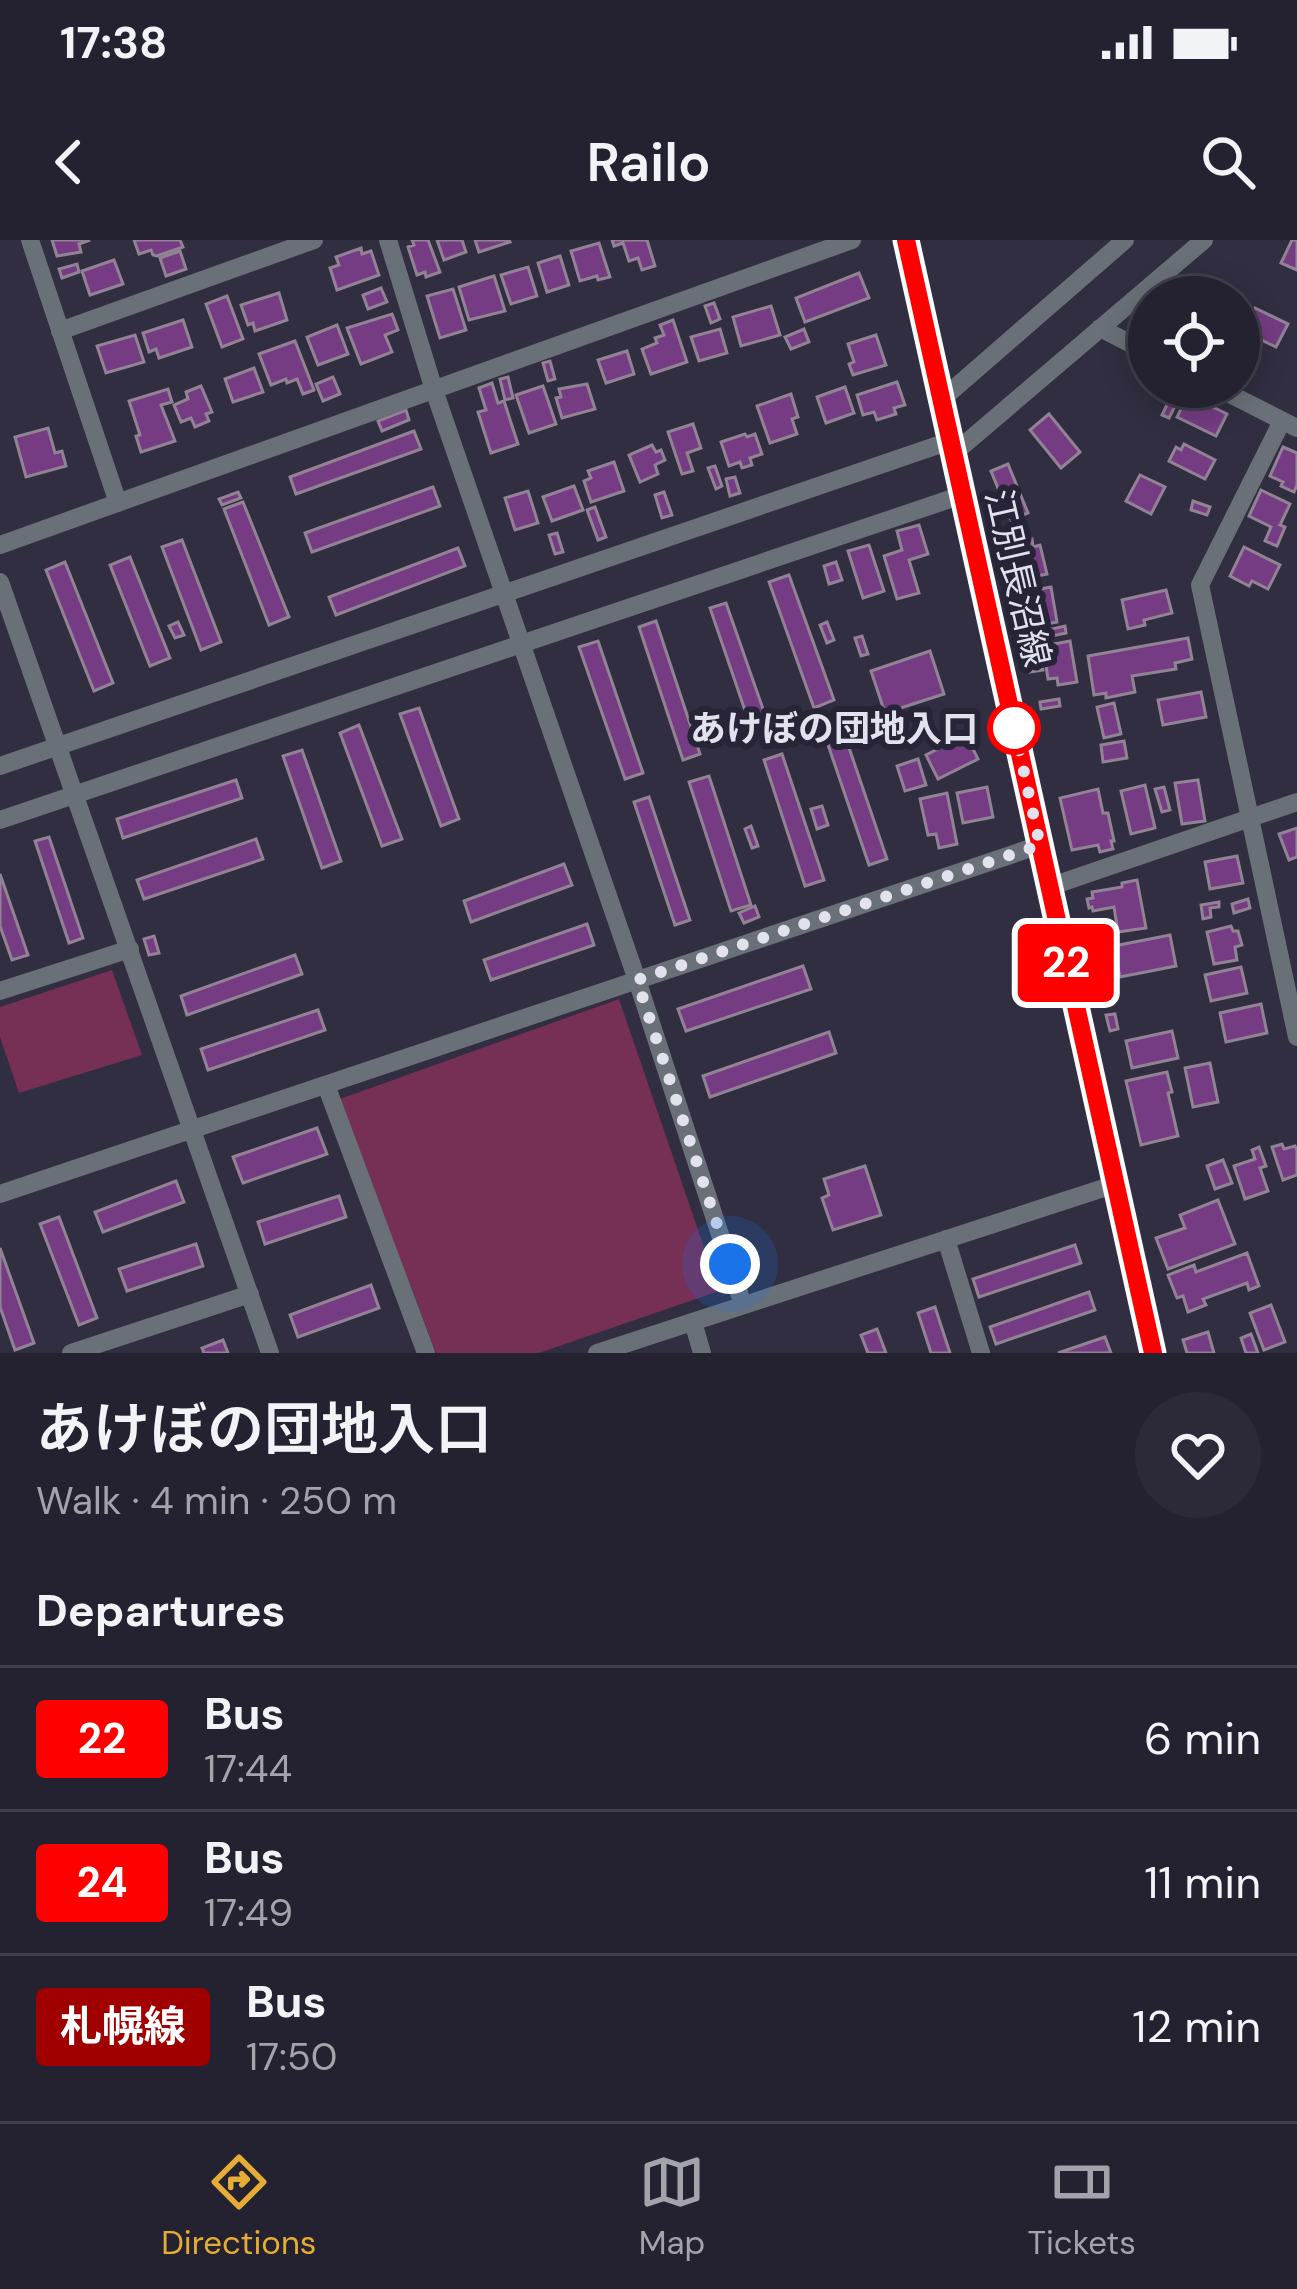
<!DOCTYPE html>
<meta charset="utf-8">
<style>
body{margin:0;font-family:"DM Sans","Noto Sans JP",sans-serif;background:#2c2a38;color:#f1f3f6;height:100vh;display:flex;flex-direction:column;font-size:45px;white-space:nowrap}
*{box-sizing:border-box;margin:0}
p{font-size:39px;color:#a3a4ab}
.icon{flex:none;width:66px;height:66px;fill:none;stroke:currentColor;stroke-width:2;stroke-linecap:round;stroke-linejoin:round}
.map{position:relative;height:1113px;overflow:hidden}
.sheet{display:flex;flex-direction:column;background:#242230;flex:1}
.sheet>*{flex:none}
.badge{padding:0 24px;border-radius:9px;font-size:42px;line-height:78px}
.buttons{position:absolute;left:1128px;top:36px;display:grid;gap:24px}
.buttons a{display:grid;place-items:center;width:132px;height:132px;border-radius:50%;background:#242230;box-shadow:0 6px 30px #0003,0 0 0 3px #413f4c;font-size:60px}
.you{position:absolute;width:60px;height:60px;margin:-30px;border:9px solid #fff;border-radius:50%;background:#1a73e8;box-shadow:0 0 0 18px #1a73e833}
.map>.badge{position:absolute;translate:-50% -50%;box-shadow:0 0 0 6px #fff}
h2{padding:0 36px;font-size:45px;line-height:108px}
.round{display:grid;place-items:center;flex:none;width:126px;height:126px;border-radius:63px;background:#2c2a38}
.summary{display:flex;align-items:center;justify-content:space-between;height:204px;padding:0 36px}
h1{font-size:57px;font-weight:600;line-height:90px}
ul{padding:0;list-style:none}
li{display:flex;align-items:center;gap:36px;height:144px;padding:0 36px;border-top:3px solid #413f4c}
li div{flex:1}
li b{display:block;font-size:45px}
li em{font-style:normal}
li .badge{min-width:132px;font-weight:700;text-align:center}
.status{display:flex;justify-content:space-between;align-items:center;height:84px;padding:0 60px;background:#242230;direction:ltr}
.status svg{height:33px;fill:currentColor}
header{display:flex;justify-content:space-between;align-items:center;height:156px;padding:0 36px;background:#242230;font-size:54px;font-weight:600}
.menu{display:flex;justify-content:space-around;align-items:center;height:168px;border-top:3px solid #413f4c;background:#242230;font-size:33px;color:#a3a4ab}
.menu a{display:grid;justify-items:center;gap:6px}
.menu .current{color:#e5ad35}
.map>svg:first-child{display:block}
.green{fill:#762f55}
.building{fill:#753c83;stroke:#918294;stroke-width:3}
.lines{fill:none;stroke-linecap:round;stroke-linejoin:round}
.minor{stroke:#6a7078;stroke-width:18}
.secondary{stroke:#8a93a0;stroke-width:24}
.line-casing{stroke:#fff;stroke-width:27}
.line{stroke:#f00;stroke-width:18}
.walk{stroke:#e2e1ee;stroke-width:12;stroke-dasharray:0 21.6}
.stop-dot{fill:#fff;stroke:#f00;stroke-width:6}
.labels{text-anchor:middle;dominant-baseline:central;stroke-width:12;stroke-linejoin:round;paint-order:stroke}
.street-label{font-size:36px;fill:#e2e1ee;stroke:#262436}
.stop-label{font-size:36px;font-weight:bold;fill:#e2e1ee;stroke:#262436;text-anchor:end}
</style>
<div class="status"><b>17:38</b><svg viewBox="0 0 49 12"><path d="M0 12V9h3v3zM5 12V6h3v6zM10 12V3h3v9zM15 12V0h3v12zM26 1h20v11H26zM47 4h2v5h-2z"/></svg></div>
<header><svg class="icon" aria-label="back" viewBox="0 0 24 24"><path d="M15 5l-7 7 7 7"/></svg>Railo<svg class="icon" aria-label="search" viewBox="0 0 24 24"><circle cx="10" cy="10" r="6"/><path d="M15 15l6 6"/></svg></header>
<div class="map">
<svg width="1297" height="1113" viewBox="0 0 1297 1113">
<rect width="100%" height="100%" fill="#302e40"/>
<!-- green -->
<g class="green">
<path d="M112 730 142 815 19 853 0 797V767Z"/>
<path d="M619 759 719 1051 539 1113H436L340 859Z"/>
</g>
<!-- building -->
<g class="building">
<path d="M52 0H90L79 4 81 12 57 16Z"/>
<path d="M134 0H180L183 7 157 16 153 15 151 10 139 14Z"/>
<path d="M412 0H428L440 32 426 37 425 32 417 35 408 7 414 5Z"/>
<path d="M437 0H462L466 12 444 20Z"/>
<path d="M475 0H509L510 2 479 12Z"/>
<path d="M612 0H647L655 26 642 30 638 18 629 21 623 3 614 6Z"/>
<path d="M1292 0H1297V30L1281 23Z"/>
<path d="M599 3 610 37 598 40 597 36 580 41 571 11Z"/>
<path d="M361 8 362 14 371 11 379 35 337 50 330 28 339 25 336 17Z"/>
<path d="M180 11 186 29 166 36 160 18Z"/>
<path d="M560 16 569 45 547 52 538 23Z"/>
<path d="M114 20 123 44 90 55 82 31Z"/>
<path d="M77 24 79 32 62 38 59 29Z"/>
<path d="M528 27 537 56 511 64 501 35Z"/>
<path d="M859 33 869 58 805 82 796 58Z"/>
<path d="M494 36 505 71 469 80 459 47Z"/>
<path d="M381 48 387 62 368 69 363 55Z"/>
<path d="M453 49 466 90 440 98 427 56Z"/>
<path d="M279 53 287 80 255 91 253 83 248 85 241 65Z"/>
<path d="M227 56 243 99 222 107 206 64Z"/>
<path d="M714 63 720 79 711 83 705 66Z"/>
<path d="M771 66 780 95 741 106 733 77Z"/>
<path d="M1255 68 1288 84 1276 107 1243 91Z"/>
<path d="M392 74 398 90 385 95 392 112 361 124 347 88Z"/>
<path d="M183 80 192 107 159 118 156 109 149 112 143 93Z"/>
<path d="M673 80 687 122 651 134 642 109 657 103 655 98 664 95 660 85Z"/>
<path d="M337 85 348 114 318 125 307 97Z"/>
<path d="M720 89 727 113 699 121 691 97Z"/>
<path d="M804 89 809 102 791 109 785 97Z"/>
<path d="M135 95 144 122 106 133 97 106Z"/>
<path d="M876 95 886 125 853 135 849 124 854 122 848 104Z"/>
<path d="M295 101 314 150 303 154 297 139 287 143 286 139 271 145 259 114Z"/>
<path d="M627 111 634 134 606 143 598 120Z"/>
<path d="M550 121 555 139 548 141 543 123Z"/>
<path d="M254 128 263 152 233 162 225 139Z"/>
<path d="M333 137 340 154 323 161 316 144Z"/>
<path d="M508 137 513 158 505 160 500 139Z"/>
<path d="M897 142 905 165 894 168 896 174 877 180 874 172 863 175 857 155Z"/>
<path d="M492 143 498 163 504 161 518 204 491 213 478 172 486 170 479 148Z"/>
<path d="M587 144 595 169 562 178 556 158 561 157 559 149Z"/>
<path d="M201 146 212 172 206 174 209 181 195 187 191 178 181 182 174 165 188 159 186 152Z"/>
<path d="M543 146 556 184 529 193 516 155Z"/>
<path d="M845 147 854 173 826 183 817 157Z"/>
<path d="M168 149 172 162 161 165 175 201 141 212 136 196 140 195 129 161Z"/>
<path d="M1173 152 1180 156 1169 178 1162 175Z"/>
<path d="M791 154 798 177 792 179 797 194 770 203 757 166Z"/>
<path d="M1188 155 1227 174 1216 196 1177 177Z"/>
<path d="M406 170 409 180 382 191 378 181Z"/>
<path d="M1049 174 1080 212 1061 228 1030 190Z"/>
<path d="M693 184 701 208 687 213 693 231 682 234 668 192Z"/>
<path d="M48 188 55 213 62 211 66 226 26 237 15 197Z"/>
<path d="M414 191 421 209 296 254 290 237Z"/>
<path d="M745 194 747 197 755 194 762 214 750 218 752 225 742 228 740 222 729 226 721 202Z"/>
<path d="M1184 204 1215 220 1205 239 1169 221 1176 207 1181 210Z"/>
<path d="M652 205 656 212 661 210 665 220 655 225 658 234 640 242 629 215Z"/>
<path d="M1283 207 1297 213V245L1294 252 1281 246 1283 242 1270 236Z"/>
<path d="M614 222 624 251 591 262 584 241 591 238 588 231Z"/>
<path d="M1008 224 1028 273 1011 280 991 231Z"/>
<path d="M715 226 722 246 716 249 708 228Z"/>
<path d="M1140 235 1165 247 1151 274 1126 261Z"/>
<path d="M735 237 740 253 730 256 726 239Z"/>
<path d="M574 246 583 270 552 281 543 257Z"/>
<path d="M433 247 440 266 312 312 305 293Z"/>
<path d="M1261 250 1290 264 1280 285 1285 287 1277 306 1265 301 1271 287 1249 276Z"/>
<path d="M528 251 538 283 515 290 505 258Z"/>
<path d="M238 252 241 258 222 265 219 259Z"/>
<path d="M664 252 672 275 662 278 655 255Z"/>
<path d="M1193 261 1210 267 1207 275 1191 270Z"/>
<path d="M243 262 289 377 269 385 224 269Z"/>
<path d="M595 267 606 297 598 300 587 270Z"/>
<path d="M919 285 928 314 909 320 919 353 897 359 884 316 902 310 897 291Z"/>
<path d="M557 293 563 312 555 314 549 295Z"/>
<path d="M1032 299 1033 307 1040 305 1047 334 1018 340 1010 304Z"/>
<path d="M182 300 221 402 201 410 162 307Z"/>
<path d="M869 305 884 351 863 358 848 311Z"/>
<path d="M1244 307 1280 325 1268 349 1252 341 1249 346 1230 336Z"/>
<path d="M458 308 465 326 336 375 329 357Z"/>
<path d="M130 317 170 418 150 426 110 325Z"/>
<path d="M65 322 113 443 94 451 46 330Z"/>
<path d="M836 322 842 340 829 344 824 326Z"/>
<path d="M789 335 834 460 814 468 769 342Z"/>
<path d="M1051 347 1057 382 1029 387 1027 382 1023 383 1022 375 1026 374 1023 352Z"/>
<path d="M1166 350 1172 373 1144 380 1145 385 1128 389 1122 360Z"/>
<path d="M726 363 769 486 752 491 710 368Z"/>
<path d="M656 381 700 514 683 520 639 387Z"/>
<path d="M178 382 184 395 175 398 169 386Z"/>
<path d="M827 382 834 400 827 403 820 385Z"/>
<path d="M1065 386 1066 393 1032 400 1030 394Z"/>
<path d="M862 396 868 414 861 416 855 398Z"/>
<path d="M1188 398 1192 419 1175 423 1176 429 1132 436 1135 452 1106 458V453L1094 455 1088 416Z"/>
<path d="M598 401 643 533 625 539 579 407Z"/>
<path d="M1070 401 1077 442 1058 445 1057 438 1048 439 1043 406Z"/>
<path d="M1040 410 1043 430 1030 432 1027 412Z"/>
<path d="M930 411 944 454 885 473 871 431Z"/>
<path d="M1201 452 1206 477 1163 485 1158 460Z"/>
<path d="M1059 459 1060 466 1041 469 1040 462Z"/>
<path d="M1114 463 1121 494 1104 498 1097 467Z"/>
<path d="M419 468 459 579 441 586 400 474Z"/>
<path d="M359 485 402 599 382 606 340 493Z"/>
<path d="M843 490 887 619 869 625 825 496Z"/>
<path d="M966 495 978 519 938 539 926 515Z"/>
<path d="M1124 501 1127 518 1103 522 1101 505Z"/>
<path d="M302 510 341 621 322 628 283 516Z"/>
<path d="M782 514 824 640 805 646 764 520Z"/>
<path d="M918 519 926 545 905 551 897 526Z"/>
<path d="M709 536 751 665 731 671 689 542Z"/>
<path d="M236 540 242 558 123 598 117 579Z"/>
<path d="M1198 540 1205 581 1182 584 1175 543Z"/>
<path d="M1145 545 1155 588 1131 594 1121 551Z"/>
<path d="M987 547 993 577 963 583 957 553Z"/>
<path d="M1164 547 1170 570 1162 572 1155 549Z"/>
<path d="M1098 549 1103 573H1108L1114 601H1111L1113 609 1100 612 1098 605 1072 610 1060 558Z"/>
<path d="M947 553 957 604 939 608 936 594 928 595 920 559Z"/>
<path d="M649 557 690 680 675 685 634 562Z"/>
<path d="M822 566 828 585 817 589 811 569Z"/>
<path d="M751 586 758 606 752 608 745 589Z"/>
<path d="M1297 588V617L1289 620 1279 594Z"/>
<path d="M49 597 83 698 69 703 35 601Z"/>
<path d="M256 599 263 619 144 659 137 640Z"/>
<path d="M1237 616 1243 643 1210 649 1205 622Z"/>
<path d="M564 624 572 645 471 682 464 661Z"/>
<path d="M0 634 28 715 12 720 0 686Z"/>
<path d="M1137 640 1146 688 1118 692 1114 667 1093 671 1092 667 1089 668 1087 659 1093 658 1092 652 1122 647V643Z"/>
<path d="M1248 659 1250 668 1234 673 1232 664Z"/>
<path d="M1219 662V667L1210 668 1211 677 1203 679 1201 665Z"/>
<path d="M755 666 759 677 744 683 739 673Z"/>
<path d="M587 684 594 705 491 740 484 720Z"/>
<path d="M1231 686 1233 691H1238L1242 705 1235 707 1237 720 1214 724 1207 692Z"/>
<path d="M1170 695 1176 726 1120 737 1114 706Z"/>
<path d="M154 696 159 713 149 715 144 699Z"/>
<path d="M295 715 302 734 187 775 181 756Z"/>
<path d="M803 726 811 749 686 791 678 769Z"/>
<path d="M1241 727 1247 753 1211 761 1205 735Z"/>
<path d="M1261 764 1267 793 1226 802 1220 773Z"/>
<path d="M318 770 325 790 208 830 201 809Z"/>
<path d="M1115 774 1118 789 1110 791 1106 775Z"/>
<path d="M1172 791 1178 818 1132 828 1126 801Z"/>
<path d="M829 792 836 813 710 857 703 836Z"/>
<path d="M1210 823 1218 862 1193 867 1185 828Z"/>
<path d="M1167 832 1172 852 1168 853 1178 896 1141 905 1126 841Z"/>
<path d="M317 888 327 914 243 943 233 917Z"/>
<path d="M1282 904 1284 909 1295 906 1297 910V935L1283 940 1272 907Z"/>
<path d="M1259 907 1266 926 1260 928 1268 951 1245 959 1234 926 1255 919 1252 910Z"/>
<path d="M1223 920 1232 943 1215 949 1207 926Z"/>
<path d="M865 926 881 975 833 990 822 958 829 955 824 939Z"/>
<path d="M176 941 184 962 103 992 95 972Z"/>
<path d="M339 956 346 977 265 1004 258 982Z"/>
<path d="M1218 960 1235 1004 1168 1029 1156 998 1185 988 1180 975Z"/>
<path d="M59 977 97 1078 79 1085 40 984Z"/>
<path d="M196 1004 203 1026 127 1051 119 1029Z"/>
<path d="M1075 1005 1081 1023 979 1057 973 1039Z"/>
<path d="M0 1008 34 1103 15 1110 0 1067Z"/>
<path d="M1247 1013 1259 1046 1249 1050 1247 1043 1203 1059 1206 1065 1188 1072 1183 1056 1177 1058 1168 1035 1194 1025 1196 1032Z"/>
<path d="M371 1045 379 1068 298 1097 290 1075Z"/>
<path d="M1089 1052 1095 1070 996 1104 990 1087Z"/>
<path d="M1271 1065 1285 1102 1264 1110 1250 1073Z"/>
<path d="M935 1067 950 1113H931L918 1073Z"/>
<path d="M877 1089 886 1113H868L861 1095Z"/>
<path d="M1208 1092 1214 1113H1187L1183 1100Z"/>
<path d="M1251 1094 1258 1113H1246L1241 1098Z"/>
<path d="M1105 1097 1111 1113H1058Z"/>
<path d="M223 1100 228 1113H204L202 1108Z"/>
</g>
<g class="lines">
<!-- minor -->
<g class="minor">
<path d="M30 0 118 263"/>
<path d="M388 0 434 150 637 740 743 1065"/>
<path d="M1100 88 1149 113"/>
<path d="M60 91 314 0"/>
<path d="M1216 147 1297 188"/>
<path d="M941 160 1125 0"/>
<path d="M1282 181 1200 345 1297 797"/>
<path d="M953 214 1204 0"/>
<path d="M0 305 852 0"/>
<path d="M0 342 270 1113"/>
<path d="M0 526 950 201"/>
<path d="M0 580 962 255"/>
<path d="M1049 647 1297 562"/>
<path d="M0 751 130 709"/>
<path d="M326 845 426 1113"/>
<path d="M0 954 1040 605"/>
<path d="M946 999 981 1113"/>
<path d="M693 1082 702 1113"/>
<path d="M71 1113 250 1054"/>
<path d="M597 1113 1116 944"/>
</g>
<!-- secondary -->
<path class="secondary" d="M906 0 1153 1113"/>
</g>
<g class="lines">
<!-- line casing -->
<g class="line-casing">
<path id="line" d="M906 0 1153 1113"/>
</g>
<!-- line -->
<use href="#line" class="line"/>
<!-- walk -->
<path class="walk" d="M730 1024 637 740 1040 605 1011 473 1014 488"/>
</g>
<!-- markers -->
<circle class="stop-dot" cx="1014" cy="488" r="24"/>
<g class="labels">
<!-- street labels -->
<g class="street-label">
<text transform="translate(1018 338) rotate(77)">江別長沼線</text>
</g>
<!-- stop labels -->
<g class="stop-label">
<text x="978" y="488">あけぼの団地入口</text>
</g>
</g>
</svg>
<div class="buttons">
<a><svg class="icon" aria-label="locate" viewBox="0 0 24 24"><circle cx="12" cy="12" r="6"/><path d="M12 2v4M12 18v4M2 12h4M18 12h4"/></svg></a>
</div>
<div class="you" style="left:730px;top:1024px"></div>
<b class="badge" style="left:1066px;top:723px;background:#f00;color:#fff">22</b>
</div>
<section class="sheet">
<div class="summary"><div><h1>あけぼの団地入口</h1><p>Walk · 4 min · 250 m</p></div><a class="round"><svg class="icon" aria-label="heart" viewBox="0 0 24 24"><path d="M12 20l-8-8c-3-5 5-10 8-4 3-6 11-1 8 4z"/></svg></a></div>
<h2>Departures</h2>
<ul>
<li><span class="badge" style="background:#f00;color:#fff">22</span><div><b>Bus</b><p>17:44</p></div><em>6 min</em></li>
<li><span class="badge" style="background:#f00;color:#fff">24</span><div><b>Bus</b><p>17:49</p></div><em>11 min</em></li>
<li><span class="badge" style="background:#a00000;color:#fff">札幌線</span><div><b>Bus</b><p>17:50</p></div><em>12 min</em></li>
</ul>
</section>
<nav class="menu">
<a class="current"><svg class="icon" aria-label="directions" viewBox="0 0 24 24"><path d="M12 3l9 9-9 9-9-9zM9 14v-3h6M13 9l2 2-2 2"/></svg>Directions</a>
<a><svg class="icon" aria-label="map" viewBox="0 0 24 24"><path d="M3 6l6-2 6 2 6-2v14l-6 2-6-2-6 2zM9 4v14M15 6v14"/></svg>Map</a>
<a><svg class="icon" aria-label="tickets" viewBox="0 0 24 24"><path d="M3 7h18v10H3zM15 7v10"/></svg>Tickets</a>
</nav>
